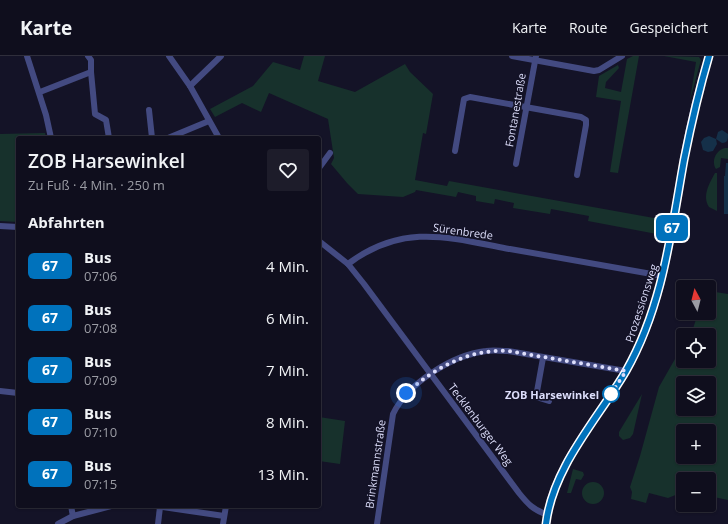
<!DOCTYPE html>
<html lang="de">
<meta charset="utf-8">
<style>
body{margin:0;font-family:"Open Sans",sans-serif;background:#1d1c2a;color:#f1f3f6;height:100vh;display:flex;flex-direction:column;font-size:15px;white-space:nowrap}
*{box-sizing:border-box;margin:0}
p{font-size:13px;color:#9b9ca4}
.icon{flex:none;width:22px;height:22px;fill:none;stroke:currentColor;stroke-width:2;stroke-linecap:round;stroke-linejoin:round}
.map{position:relative;flex:1;overflow:hidden}
.panel{position:absolute;left:16px;top:80px;width:305px;height:372px;display:flex;flex-direction:column;background:#0f0e1d;border-radius:4px;box-shadow:0 1px 3px #0004,0 0 0 1px #2f2e3b}
.panel>*{flex:none}
.badge{padding:0 8px;border-radius:6px;font-size:14px;line-height:26px}
.needle{width:26px;rotate:353deg}
.buttons{position:absolute;left:676px;top:224px;display:grid;gap:8px}
.buttons a{display:grid;place-items:center;width:40px;height:40px;border-radius:4px;background:#0f0e1d;box-shadow:0 1px 3px #0004,0 0 0 1px #2f2e3b;font-size:20px}
.you{position:absolute;width:20px;height:20px;margin:-10px;border:3px solid #fff;border-radius:50%;background:#1a73e8;box-shadow:0 0 0 6px #1a73e833}
.map>.badge{position:absolute;translate:-50% -50%;box-shadow:0 0 0 2px #fff}
h2{padding:0 12px;font-size:15px;line-height:36px}
.round{display:grid;place-items:center;flex:none;width:42px;height:42px;border-radius:4px;background:#1d1c2a}
.headline{display:flex;align-items:center;justify-content:space-between;height:68px;padding:0 12px}
h1{font-size:19px;font-weight:600;line-height:30px}
ul{padding:0;list-style:none}
li{display:flex;align-items:center;gap:12px;height:52px;padding:0 12px}
li div{flex:1}
li b{display:block;font-size:15px}
li em{font-style:normal}
li .badge{min-width:44px;font-weight:700;text-align:center}
header{display:flex;align-items:center;gap:24px;box-sizing:border-box;height:56px;padding:0 20px;background:#0f0e1d;border-bottom:1px solid #2f2e3b}
header strong{font-size:19px}
nav{display:flex;gap:22px;margin-inline-start:auto;font-size:14px}
.map>svg:first-child{display:block}
.green{fill:#17312c;fill-rule:evenodd}
.water{fill:#153049}
.lines{fill:none;stroke-linecap:round;stroke-linejoin:round}
.minor{stroke:#434a81;stroke-width:6}
.tertiary{stroke:#434a81;stroke-width:8}
.line-casing{stroke:#fff;stroke-width:9}
.line{stroke:#0072bc;stroke-width:6}
.walk{stroke:#dddefb;stroke-width:4;stroke-dasharray:0 7.2}
.stop-dot{fill:#fff;stroke:#0072bc;stroke-width:2}
.labels{text-anchor:middle;dominant-baseline:central;stroke-width:3.5;stroke-linejoin:round;paint-order:stroke}
.street-label{font-size:11px;fill:#dddefb;stroke:#141327}
.stop-label{font-size:11px;font-weight:bold;fill:#dddefb;stroke:#141327;text-anchor:end}
</style>
<header>
<strong>Karte</strong>
<nav><a>Karte</a><a>Route</a><a>Gespeichert</a></nav>
</header>
<div class="map">
<svg width="728" height="468" viewBox="0 0 728 468">
<rect width="100%" height="100%" fill="#141327"/>
<!-- green -->
<g class="green">
<path d="M304 0H325L318 25 355 36 405 8 410 16 433 38 426 78 423 77 415 124 447 130 449 125 665 164 662 179 588 165 589 160 551 153 550 158 513 152 514 147 495 143 494 148 476 145V140L458 136 456 141 416 134 415 136 403 141 358 138 347 127 331 108 334 102 328 63 269 37 261 56 242 47 215 61 210 53 253 30 273 6 300 14Z"/>
<path d="M633 0H639L618 117 610 116 621 45 596 41 599 20 618 9 619 12 606 26 605 32 621 36 627 3Z"/>
<path d="M664 0 699 1 701 4 690 44 696 6Z"/>
<path d="M45 77 46 82H18V166L0 165V78Z"/>
<path d="M725 92H728V103L721 102 720 111 716 113C711 105 716 94 725 92Z"/>
<path d="M715 117H717V155L709 151C702 140 709 128 715 117Z"/>
<path d="M709 235 728 238V444L709 440V423H683V436L668 442 649 437 646 447 631 443 632 436 630 431 640 400 659 331 675 303 682 305 683 304 709 305V279H691L698 257H709ZM683 327H709V353H683ZM683 375H709V401H683Z"/>
<path d="M642 338 633 378 630 382 623 384 619 380V376Z"/>
<path d="M319 361 345 365 340 408 319 405Z"/>
<path d="M573 413 583 416 584 419 581 424 576 423 571 437H567Z"/>
<circle cx="593" cy="437" r="11"/>
</g>
<!-- water -->
<g class="water">
<path d="M722 74 728 78C728 83 728 87 722 87L716 83 717 88 713 95 708 96 703 94 701 86 704 82 709 80 716 83 718 76Z"/>
<path d="M726 107H728V158H724V120H725Z"/>
</g>
<g class="lines">
<!-- minor -->
<g class="minor">
<path d="M27 0 46 59 51 82"/>
<path d="M88 0 91 4V16L95 58 106 64 109 82"/>
<path d="M169 0 190 30 219 82"/>
<path d="M512 0 594 15 599 14 622 0"/>
<path d="M190 30 221 0"/>
<path d="M40 36 91 16"/>
<path d="M149 54 152 82"/>
<path d="M168 82 209 65"/>
<path d="M455 95 464 43 470 41 581 61 586 64V69L577 119"/>
<path d="M516 108 536 0"/>
<path d="M319 112 330 97"/>
<path d="M0 170 18 171"/>
<path d="M319 185 348 208 364 228 519 437C527 447 534 455 547 458"/>
<path d="M510 193 663 220"/>
<path d="M348 208C402 167 448 181 509 193"/>
<path d="M543 302 536 341 549 345"/>
<path d="M0 335 18 337"/>
<path d="M71 450 73 460"/>
<path d="M156 450 224 460"/>
<path d="M58 468 73 460 111 450"/>
<path d="M158 468 160 451"/>
<path d="M223 468 226 450"/>
<path d="M377 468 393 358C408 327 452 299 486 295 493 294 500 295 508 295L626 315"/>
</g>
<!-- tertiary -->
<path class="tertiary" d="M546 468C552 411 598 362 626 315 665 247 672 168 686 92 692 61 700 30 709 0"/>
</g>
<g class="lines">
<!-- line casing -->
<g class="line-casing">
<path id="line" d="M546 468C553 410 598 363 626 315 663 250 671 176 684 104 691 69 699 34 709 0"/>
</g>
<!-- line -->
<use href="#line" class="line"/>
<!-- walk -->
<path class="walk" d="M406 337C435 312 468 293 508 295L626 315 611 338"/>
</g>
<!-- markers -->
<circle class="stop-dot" cx="611" cy="338" r="8"/>
<g class="labels">
<!-- street labels -->
<g class="street-label">
<text transform="translate(515 54) rotate(-80)">Fontanestraße</text>
<text transform="translate(463 175) rotate(8)">Sürenbrede</text>
<text transform="translate(641 247) rotate(-72)">Prozessionsweg</text>
<text transform="translate(481 368) rotate(53)">Tecklenburger Weg</text>
<text transform="translate(375 408) rotate(-82)">Brinkmannstraße</text>
</g>
<!-- stop labels -->
<g class="stop-label">
<text x="599" y="338">ZOB Harsewinkel</text>
</g>
</g>
</svg>
<div class="buttons">
<a><svg class="needle" viewBox="-14 -14 28 28"><path d="M0-13l5 13h-10z" fill="#e53935"/><path d="M0 13l5-13h-10z" fill="#9b9ca4"/></svg></a>
<a><svg class="icon" aria-label="locate" viewBox="0 0 24 24"><circle cx="12" cy="12" r="6"/><path d="M12 2v4M12 18v4M2 12h4M18 12h4"/></svg></a>
<a><svg class="icon" aria-label="layers" viewBox="0 0 24 24"><path d="M12 4l9 5-9 5-9-5zM3 14l9 5 9-5"/></svg></a>
<a>+</a>
<a>−</a>
</div>
<div class="you" style="left:406px;top:337px"></div>
<b class="badge" style="left:672px;top:172px;background:#0072bc;color:#fff">67</b>
<section class="panel">
<div class="headline"><div><h1>ZOB Harsewinkel</h1><p>Zu Fuß · 4 Min. · 250 m</p></div><a class="round"><svg class="icon" aria-label="heart" viewBox="0 0 24 24"><path d="M12 20l-8-8c-3-5 5-10 8-4 3-6 11-1 8 4z"/></svg></a></div>
<h2>Abfahrten</h2>
<ul>
<li><span class="badge" style="background:#0072bc;color:#fff">67</span><div><b>Bus</b><p>07:06</p></div><em>4 Min.</em></li>
<li><span class="badge" style="background:#0072bc;color:#fff">67</span><div><b>Bus</b><p>07:08</p></div><em>6 Min.</em></li>
<li><span class="badge" style="background:#0072bc;color:#fff">67</span><div><b>Bus</b><p>07:09</p></div><em>7 Min.</em></li>
<li><span class="badge" style="background:#0072bc;color:#fff">67</span><div><b>Bus</b><p>07:10</p></div><em>8 Min.</em></li>
<li><span class="badge" style="background:#0072bc;color:#fff">67</span><div><b>Bus</b><p>07:15</p></div><em>13 Min.</em></li>
</ul>
</section>
</div>
